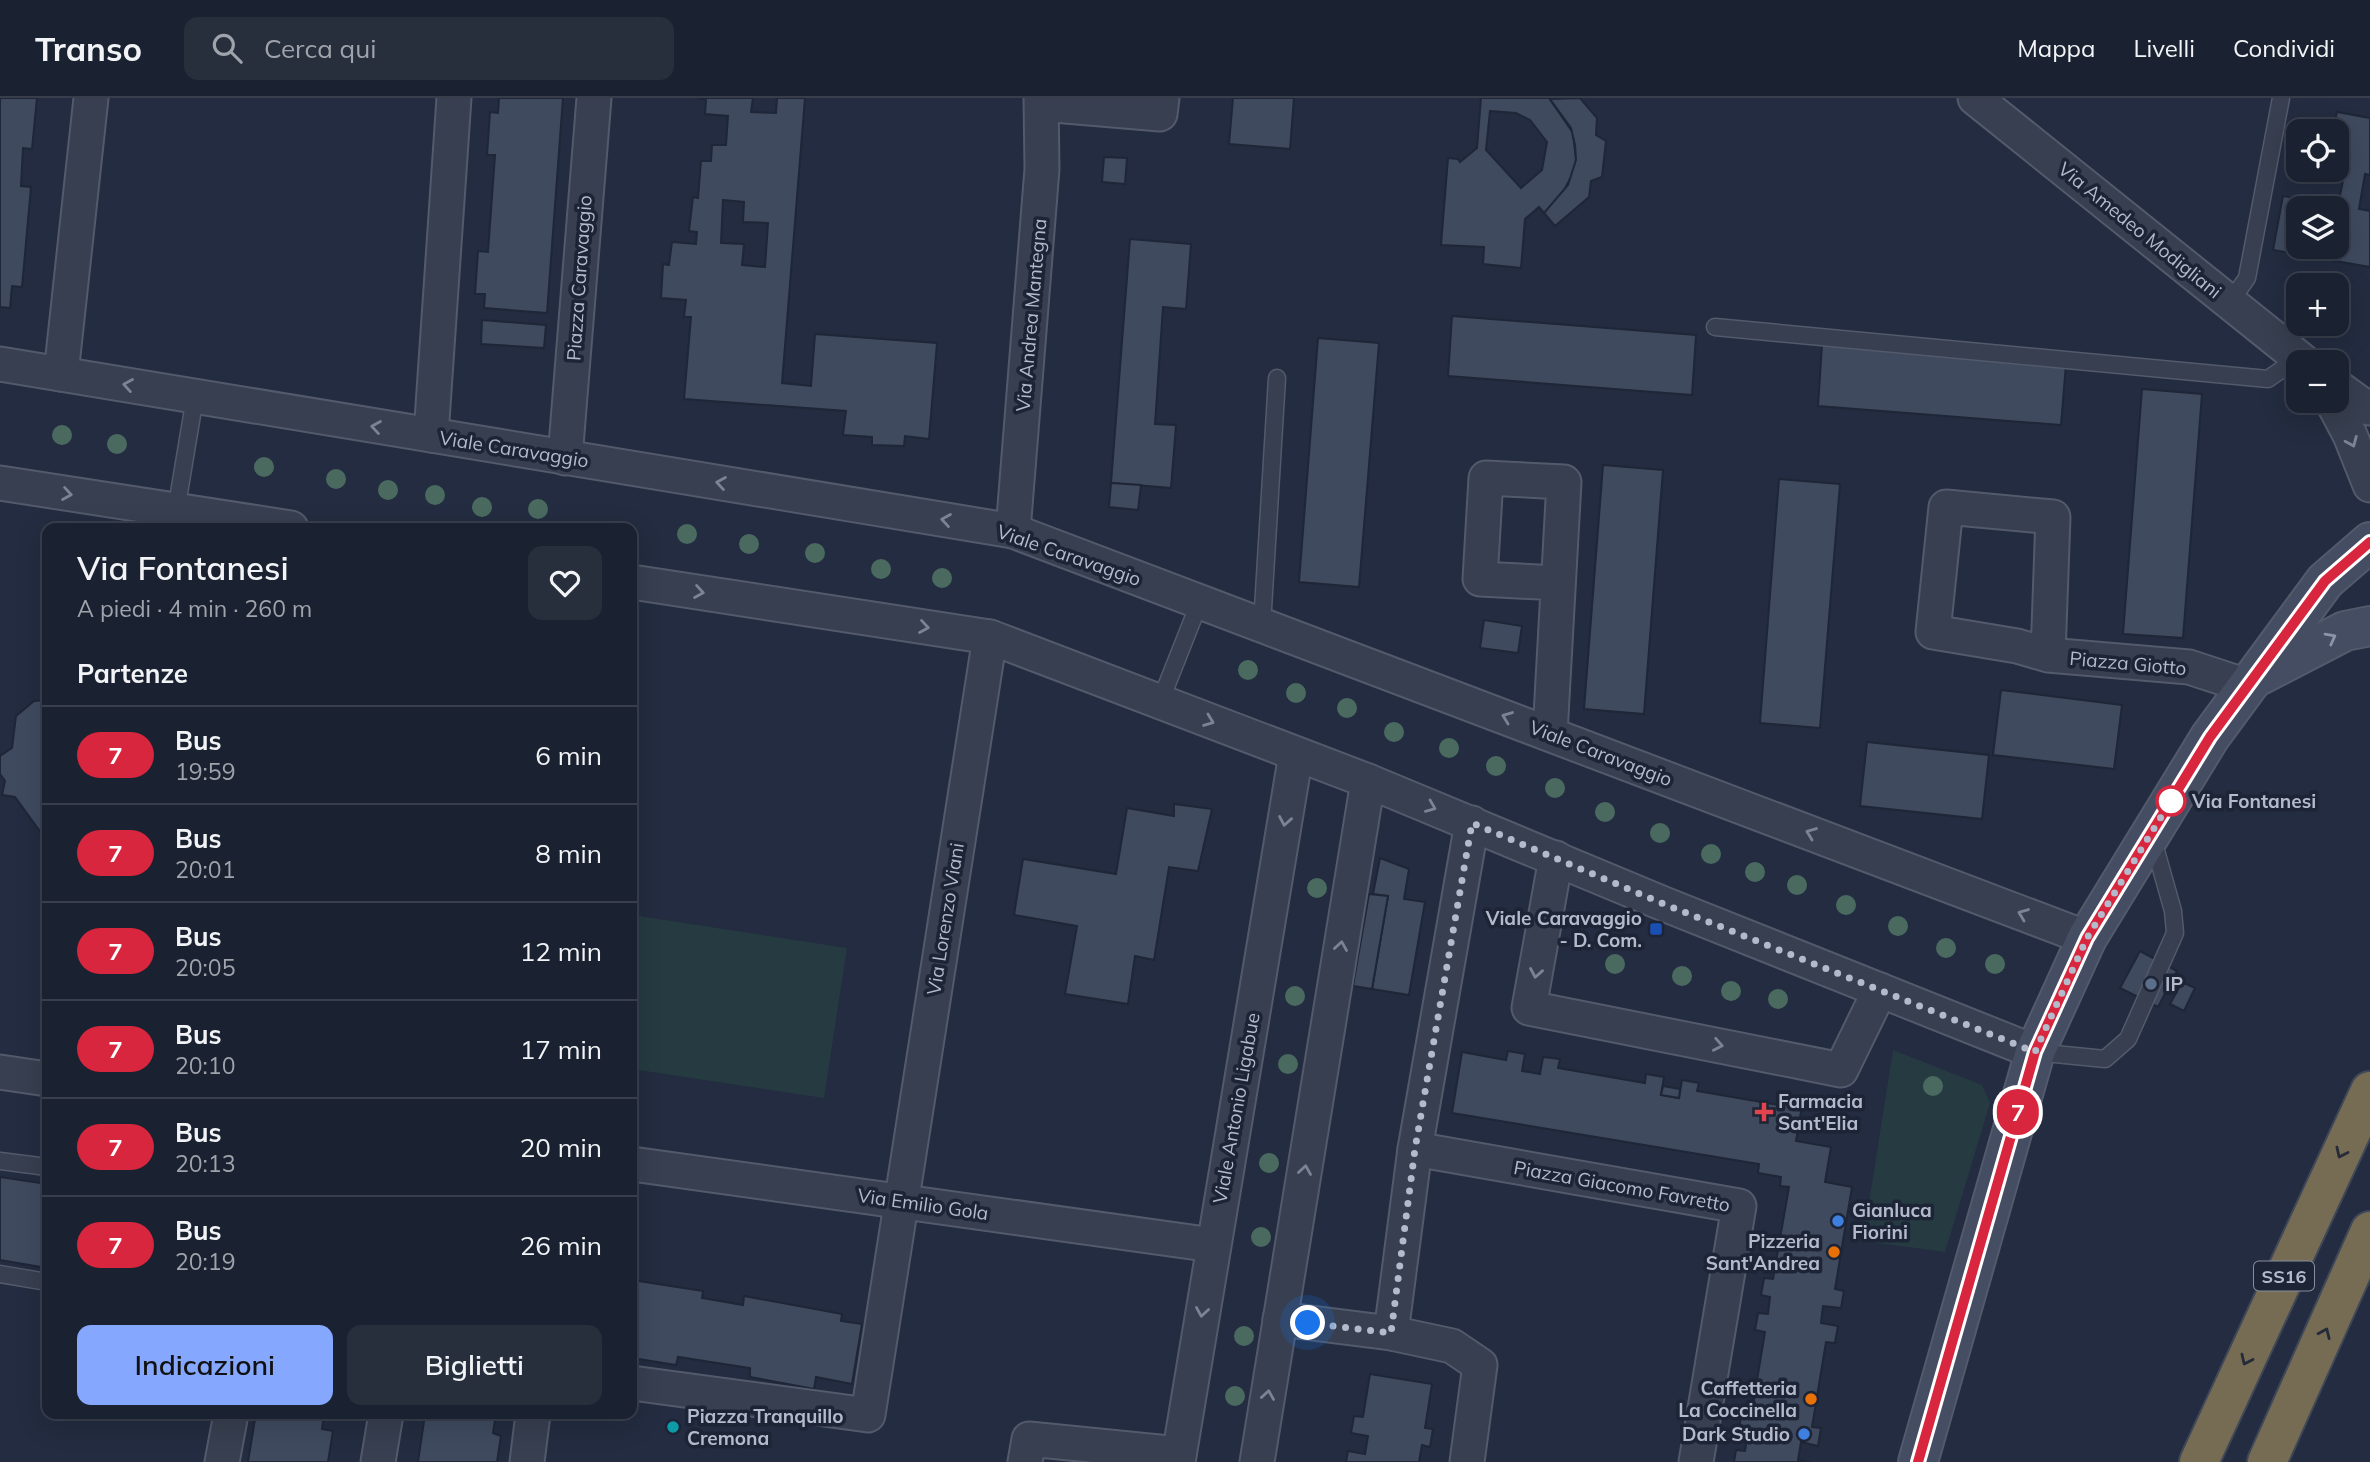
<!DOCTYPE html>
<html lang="it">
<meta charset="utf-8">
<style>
body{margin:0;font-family:Mulish,sans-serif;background:#272e3c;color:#f1f3f6;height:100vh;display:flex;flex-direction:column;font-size:26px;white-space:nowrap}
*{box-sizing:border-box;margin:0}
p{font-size:23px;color:#9fa3ab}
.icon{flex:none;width:38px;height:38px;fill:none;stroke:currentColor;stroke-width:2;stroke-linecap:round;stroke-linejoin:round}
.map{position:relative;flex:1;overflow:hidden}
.details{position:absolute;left:42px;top:425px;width:595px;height:896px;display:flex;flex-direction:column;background:#1a2130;border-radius:14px;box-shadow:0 7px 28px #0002,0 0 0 2px #383e4c}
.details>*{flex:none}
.badge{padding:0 14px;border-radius:23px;font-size:24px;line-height:46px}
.controls{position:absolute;left:2286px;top:21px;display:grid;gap:14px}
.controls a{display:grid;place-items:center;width:63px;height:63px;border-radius:14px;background:#1a2130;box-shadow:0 7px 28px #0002,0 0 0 2px #383e4c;font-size:35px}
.you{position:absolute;width:35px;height:35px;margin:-18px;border:5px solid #fff;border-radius:50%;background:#1a73e8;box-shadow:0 0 0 10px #1a73e833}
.map>.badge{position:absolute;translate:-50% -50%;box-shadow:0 0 0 4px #fff}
h2{padding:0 35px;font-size:26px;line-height:63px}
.round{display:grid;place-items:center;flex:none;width:74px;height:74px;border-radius:14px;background:#272e3c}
.overview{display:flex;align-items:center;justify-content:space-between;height:119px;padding:0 35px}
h1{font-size:33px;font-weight:600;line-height:52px}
.primary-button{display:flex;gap:14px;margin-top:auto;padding:14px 35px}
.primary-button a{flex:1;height:80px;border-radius:14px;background:#85a7fe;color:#111;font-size:28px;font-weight:600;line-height:80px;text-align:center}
.primary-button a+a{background:#272e3c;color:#f1f3f6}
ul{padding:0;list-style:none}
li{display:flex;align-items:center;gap:21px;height:98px;padding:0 35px;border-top:2px solid #383e4c}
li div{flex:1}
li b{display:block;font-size:26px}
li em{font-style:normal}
li .badge{min-width:77px;font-weight:700;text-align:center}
header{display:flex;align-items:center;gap:42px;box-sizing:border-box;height:98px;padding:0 35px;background:#1a2130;border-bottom:2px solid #383e4c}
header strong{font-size:33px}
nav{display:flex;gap:38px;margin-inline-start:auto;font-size:24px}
.search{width:490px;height:63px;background:#272e3c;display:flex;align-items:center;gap:18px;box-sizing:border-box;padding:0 24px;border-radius:14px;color:#9fa3ab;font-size:26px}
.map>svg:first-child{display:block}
.green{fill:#253b41}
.building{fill:#3f4a5f;stroke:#1e2637;stroke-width:2;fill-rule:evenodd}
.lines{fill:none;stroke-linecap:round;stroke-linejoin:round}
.lane-casing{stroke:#525a6b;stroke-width:19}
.street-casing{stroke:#525a6b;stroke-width:37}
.secondary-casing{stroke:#525a6b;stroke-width:42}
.highway-casing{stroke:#3f4758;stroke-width:42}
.lane{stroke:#373f50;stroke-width:16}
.street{stroke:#373f50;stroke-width:33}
.secondary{stroke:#454d63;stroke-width:38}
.highway{stroke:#766c54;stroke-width:38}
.tree{fill:#4a6a60}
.oneway{stroke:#7b8394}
.oneway2{stroke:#8c94a7}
.oneway3{stroke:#252b38}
.line-casing{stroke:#fff;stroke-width:16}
.line{stroke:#d7263d;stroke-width:10}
.walk{stroke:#b3bacb;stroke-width:7;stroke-dasharray:0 12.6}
.stop-dot{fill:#fff;stroke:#d7263d;stroke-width:3.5}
.transit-dot{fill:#1a4fb4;stroke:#1c2435;stroke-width:2.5}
.service-dot{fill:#5c6f8a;stroke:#1c2435;stroke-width:2.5}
.health-dot{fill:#e0444e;stroke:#1c2435;stroke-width:2.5}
.shop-dot{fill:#3f7fe0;stroke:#1c2435;stroke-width:2.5}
.food-dot{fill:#e8710a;stroke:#1c2435;stroke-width:2.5}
.culture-dot{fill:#0f9aa8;stroke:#1c2435;stroke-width:2.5}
.labels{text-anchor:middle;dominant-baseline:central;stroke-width:7;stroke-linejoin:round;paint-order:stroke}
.shield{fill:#1c2435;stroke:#868d9e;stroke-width:2}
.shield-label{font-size:18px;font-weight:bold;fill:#b3bacb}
.street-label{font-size:19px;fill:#b3bacb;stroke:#1c2435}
.stop-label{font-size:19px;font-weight:bold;fill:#b3bacb;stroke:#1c2435;text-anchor:start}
.poi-label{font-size:19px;font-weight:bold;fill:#b3bacb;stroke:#1c2435;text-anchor:end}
</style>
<header>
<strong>Transo</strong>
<div class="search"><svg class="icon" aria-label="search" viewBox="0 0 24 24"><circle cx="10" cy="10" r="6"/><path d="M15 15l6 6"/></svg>Cerca qui</div>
<nav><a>Mappa</a><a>Livelli</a><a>Condividi</a></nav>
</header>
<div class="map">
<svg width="2370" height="1364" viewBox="0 0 2370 1364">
<rect width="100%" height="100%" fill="#232c40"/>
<!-- green -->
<g class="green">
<path d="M632 817 847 850 824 1000 632 971Z"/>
<path d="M1893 952 1982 987 1990 1005 1945 1154 1863 1143Z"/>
</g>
<!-- building -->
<g class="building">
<path d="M0 0H37L32 51 23 50 21 88 31 89 22 189 12 188 10 210 0 209Z"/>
<path d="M499 0H563L547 215 484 210 485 196H475L478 153 488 154 495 57H487L490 14 498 15Z"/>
<path d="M698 0H753L751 14 776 15 777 0H805L782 285 811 288 815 236 937 245 929 341 905 338 904 348 872 347V339L843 337 846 313 684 301 691 219H684L686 202 661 200 663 166 669 167 672 144 696 146 697 134 689 133 693 99 698 100 701 63H711L712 47H726L728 18 705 16 706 2ZM723 102 744 104 743 124 768 125 765 169 742 167 744 146 721 145Z"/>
<path d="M1233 0H1294L1290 51 1229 46Z"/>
<path d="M1481 0H1549L1573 35 1576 62 1572 77 1561 98 1544 115 1539 109 1525 121 1521 170 1483 166 1484 149 1441 147 1448 60 1458 61 1460 64 1477 50ZM1490 13 1516 15 1530 22 1547 44 1542 72 1521 90 1486 52Z"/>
<path d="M1580 0 1597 20 1596 37 1606 43 1602 79 1591 83 1589 99 1555 128 1544 115 1568 87 1576 62 1575 47 1571 30 1550 1Z"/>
<path d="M2337 14 2370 20V77L2365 76 2359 111 2370 113V169L2273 152 2283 98 2338 108 2345 72 2336 70V33H2333ZM2298 110H2336V149H2298Z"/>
<path d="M1104 59 1127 60 1125 86 1102 84Z"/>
<path d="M1130 141 1191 146 1186 211 1163 209 1155 326 1176 327 1171 390 1111 385Z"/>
<path d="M1452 218 1696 237 1692 297 1448 278Z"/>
<path d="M482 222 546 227 544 250 481 246Z"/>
<path d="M1318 240 1379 245 1359 489 1299 484Z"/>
<path d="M1822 247 2066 266 2061 327 1818 308Z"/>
<path d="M2142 291 2202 296 2183 540 2123 536Z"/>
<path d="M1603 367 1663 372 1644 616 1584 611Z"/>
<path d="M1779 381 1840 386 1820 630 1760 625Z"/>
<path d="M1111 385 1141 387 1138 412 1109 409Z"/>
<path d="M1484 522 1522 528 1518 555 1480 550Z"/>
<path d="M2001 592 2122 607 2114 671 1993 657Z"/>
<path d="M47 602V743L15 699 2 697 5 683 0 676V658L12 650 16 618 34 603Z"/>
<path d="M1867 644 1989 657 1982 721 1860 708Z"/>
<path d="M1174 706 1212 711 1198 773 1169 769 1154 862 1135 858 1128 906 1065 896 1077 828 1014 817 1023 761 1116 776 1127 710 1174 718Z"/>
<path d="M1380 760 1409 771 1404 801 1425 804 1409 897 1372 891 1388 798 1373 796Z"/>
<path d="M1369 796 1388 798 1372 891 1353 888Z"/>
<path d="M2140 853 2177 873 2158 909 2120 890Z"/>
<path d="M2182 884 2195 890 2184 913 2170 906Z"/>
<path d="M1508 953 1525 956 1522 973 1540 976 1543 959 1560 961 1558 970 1645 985 1646 976 1664 979 1661 997 1679 1000 1682 982 1699 985 1697 993 1784 1008 1786 999 1803 1002 1796 1043 1831 1049 1825 1084 1852 1089 1835 1191 1844 1193 1841 1210 1823 1208 1821 1225 1838 1228 1835 1245 1826 1244 1812 1329 1821 1330 1818 1348 1801 1344 1798 1362 1810 1364H1734L1736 1352 1745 1353 1748 1335 1739 1334 1741 1317 1751 1318 1765 1234 1755 1232 1758 1215 1768 1216 1770 1199 1761 1197 1764 1180 1773 1181 1789 1089 1780 1088 1781 1079 1758 1075 1759 1066 1452 1015 1462 954 1506 962Z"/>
<path d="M1663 988 1680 991 1679 1000 1661 997Z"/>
<path d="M0 1079 47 1086V1170L0 1162Z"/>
<path d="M632 1182 703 1193 702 1200 743 1207 744 1198 842 1216 841 1223 862 1226 852 1286 816 1279 814 1291 750 1279V1270L678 1259 676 1267 632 1260Z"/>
<path d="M1370 1276 1432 1286 1425 1330 1433 1331 1430 1349 1422 1347 1419 1364H1346L1348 1353 1365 1356 1368 1338 1351 1335 1354 1318 1363 1319Z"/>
<path d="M265 1316H324L322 1331 333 1333 328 1364H248L255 1321 264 1322Z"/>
<path d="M425 1316H496L493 1335 501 1338 497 1364H418Z"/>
</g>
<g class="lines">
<!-- lane casing -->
<g class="lane-casing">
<g id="lane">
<path d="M2230 204 2247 180 2281 0"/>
<path d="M1715 229 2268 281 2298 260"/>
<path d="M176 413 195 299"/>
<path d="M1262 527 1277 280"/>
<path d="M1160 604 1200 503"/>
<path d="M2035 954 2105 961 2128 941 2175 835 2173 813 2153 742"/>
<path d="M0 1063 47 1069"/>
<path d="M0 1176 47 1184"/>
</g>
</g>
<!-- street casing -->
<g class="street-casing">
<g id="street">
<path d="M1975 0 2304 264"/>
<path d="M1042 6 1160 16 1162 0"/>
<path d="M0 266 1013 433 2087 840"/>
<path d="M61 276 91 0"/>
<path d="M2336 288 2365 309 2370 310"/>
<path d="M2332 303 2350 337 2370 387"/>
<path d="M431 337 454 0"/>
<path d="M565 360 594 0"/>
<path d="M0 385 291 430"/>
<path d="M1013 433 1042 71 1041 0"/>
<path d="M632 484 990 539 1368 683 1664 806 2035 954"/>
<path d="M2048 557 2017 548 1933 534 1946 409 2053 419 2048 557 2189 569 2247 588"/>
<path d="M1550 636 1564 384 1486 380 1480 481 1558 485"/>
<path d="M1556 760 1529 910 1841 972 1880 892"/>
<path d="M0 974 47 981"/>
<path d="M1415 1051 1472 725"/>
<path d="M632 1066 1213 1147"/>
<path d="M1280 1221 1391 1235 1452 1248 1480 1267 1467 1364"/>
<path d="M1391 1235 1415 1051 1739 1108 1696 1364"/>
<path d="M632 1285 868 1317 990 539"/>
<path d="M222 1364 231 1316"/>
<path d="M378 1364 386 1316"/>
<path d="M527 1364 533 1316"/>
<path d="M1025 1364 1029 1341 1179 1356"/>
<path d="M1178 1364 1296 656"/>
<path d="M1257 1364 1368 683"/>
</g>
</g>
<!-- secondary casing -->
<g class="secondary-casing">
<g id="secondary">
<path d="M2260 577 2345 533 2370 528"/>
<path d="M1918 1364 2035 954 2087 840 2210 639 2325 483 2370 444"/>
</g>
</g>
<!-- highway casing -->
<g class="highway-casing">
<g id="highway">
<path d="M2199 1364 2370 993"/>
<path d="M2267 1364 2370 1133"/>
</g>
</g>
<!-- lane -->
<use href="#lane" class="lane"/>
<!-- street -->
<use href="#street" class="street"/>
<!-- secondary -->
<use href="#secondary" class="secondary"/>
<!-- highway -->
<use href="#highway" class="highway"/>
</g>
<!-- trees -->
<g class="tree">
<circle cx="62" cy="337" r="10"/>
<circle cx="117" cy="346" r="10"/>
<circle cx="264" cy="369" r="10"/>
<circle cx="336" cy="381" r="10"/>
<circle cx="388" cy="392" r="10"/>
<circle cx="435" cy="397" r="10"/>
<circle cx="482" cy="409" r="10"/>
<circle cx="538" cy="411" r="10"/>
<circle cx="687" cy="436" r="10"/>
<circle cx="749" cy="446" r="10"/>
<circle cx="815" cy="455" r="10"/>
<circle cx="881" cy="471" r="10"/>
<circle cx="942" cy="480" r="10"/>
<circle cx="1248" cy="572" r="10"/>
<circle cx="1296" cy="595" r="10"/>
<circle cx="1347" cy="610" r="10"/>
<circle cx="1394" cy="634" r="10"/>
<circle cx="1449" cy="650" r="10"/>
<circle cx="1496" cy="668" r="10"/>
<circle cx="1555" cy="690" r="10"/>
<circle cx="1605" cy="714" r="10"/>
<circle cx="1660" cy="735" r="10"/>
<circle cx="1711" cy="756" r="10"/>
<circle cx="1755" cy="774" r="10"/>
<circle cx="1797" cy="787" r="10"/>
<circle cx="1317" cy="790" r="10"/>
<circle cx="1846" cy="807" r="10"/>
<circle cx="1898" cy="828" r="10"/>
<circle cx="1946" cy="850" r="10"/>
<circle cx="1615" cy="866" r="10"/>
<circle cx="1995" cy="866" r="10"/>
<circle cx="1682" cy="878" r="10"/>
<circle cx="1731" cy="893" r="10"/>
<circle cx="1295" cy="898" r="10"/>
<circle cx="1778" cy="901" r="10"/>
<circle cx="1288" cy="966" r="10"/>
<circle cx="1933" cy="988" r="10"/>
<circle cx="1269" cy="1065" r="10"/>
<circle cx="1261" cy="1139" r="10"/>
<circle cx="1244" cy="1238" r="10"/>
<circle cx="1235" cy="1298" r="10"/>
</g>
<!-- one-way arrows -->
<defs><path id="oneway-chevron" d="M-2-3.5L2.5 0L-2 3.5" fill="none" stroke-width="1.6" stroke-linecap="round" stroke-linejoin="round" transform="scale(1.75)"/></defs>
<g class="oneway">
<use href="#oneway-chevron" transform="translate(128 287) rotate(-170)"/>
<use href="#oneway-chevron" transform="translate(376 329) rotate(-171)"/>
<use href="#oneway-chevron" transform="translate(2352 344) rotate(67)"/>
<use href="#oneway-chevron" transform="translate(721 385) rotate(-171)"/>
<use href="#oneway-chevron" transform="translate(67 396) rotate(9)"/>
<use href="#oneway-chevron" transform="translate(946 422) rotate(-171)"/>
<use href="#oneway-chevron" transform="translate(699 494) rotate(9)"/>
<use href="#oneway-chevron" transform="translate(924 529) rotate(9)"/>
<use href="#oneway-chevron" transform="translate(1507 619) rotate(-159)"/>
<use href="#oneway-chevron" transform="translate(1209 623) rotate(21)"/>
<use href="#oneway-chevron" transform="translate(1431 709) rotate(22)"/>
<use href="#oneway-chevron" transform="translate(1285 723) rotate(100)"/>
<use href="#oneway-chevron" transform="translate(1811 735) rotate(-159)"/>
<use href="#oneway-chevron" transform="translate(2023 816) rotate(-159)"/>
<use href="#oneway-chevron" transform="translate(1341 848) rotate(-81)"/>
<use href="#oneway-chevron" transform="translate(1536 875) rotate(100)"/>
<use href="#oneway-chevron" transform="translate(1718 947) rotate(11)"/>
<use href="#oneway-chevron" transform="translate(1305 1072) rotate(-81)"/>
<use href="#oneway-chevron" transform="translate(1202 1214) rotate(99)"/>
<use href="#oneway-chevron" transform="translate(1268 1297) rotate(-81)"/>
</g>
<use class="oneway2" href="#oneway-chevron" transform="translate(2331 540) rotate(-28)"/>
<g class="oneway3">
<use href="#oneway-chevron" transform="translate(2341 1055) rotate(115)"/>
<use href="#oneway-chevron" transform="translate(2325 1235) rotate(-66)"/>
<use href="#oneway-chevron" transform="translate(2246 1262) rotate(115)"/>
</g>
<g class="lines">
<!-- line casing -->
<g class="line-casing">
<path id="line" d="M1918 1364 2035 954 2087 840 2210 639 2325 483 2370 444"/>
</g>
<!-- line -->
<use href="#line" class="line"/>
<!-- walk -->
<path class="walk" d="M1308 1225 1391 1235 1415 1051 1472 725 1664 806 2035 954 2087 840 2175 696 2171 703"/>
</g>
<!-- markers -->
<circle class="stop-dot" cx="2171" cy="703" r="14"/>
<rect class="transit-dot" x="1649" y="824" width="14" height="14" rx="3.5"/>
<circle class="service-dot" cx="2151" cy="886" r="7"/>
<path class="health-dot" d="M1760.5 1003.5h7v7h7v7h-7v7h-7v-7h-7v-7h7z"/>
<g class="shop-dot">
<circle cx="1838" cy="1123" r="7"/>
<circle cx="1804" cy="1336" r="7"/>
</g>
<g class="food-dot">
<circle cx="1834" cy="1154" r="7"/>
<circle cx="1811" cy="1301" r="7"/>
</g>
<circle class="culture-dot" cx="673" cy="1329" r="7"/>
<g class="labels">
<!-- shield labels -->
<rect class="shield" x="2254" y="1163.5" width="60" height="29" rx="5"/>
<g class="shield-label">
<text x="2284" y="1178">SS16</text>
</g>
<!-- street labels -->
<g class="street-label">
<text transform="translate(2140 132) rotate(39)">Via Amedeo Modigliani</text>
<text transform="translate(579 180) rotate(-86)">Piazza Caravaggio</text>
<text transform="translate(1031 217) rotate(-85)">Via Andrea Mantegna</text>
<text transform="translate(514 351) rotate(9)">Viale Caravaggio</text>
<text transform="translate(1069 457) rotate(19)">Viale Caravaggio</text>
<text transform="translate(2128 565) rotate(5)">Piazza Giotto</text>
<text transform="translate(1601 655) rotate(21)">Viale Caravaggio</text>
<text transform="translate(945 821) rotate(-81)">Via Lorenzo Viani</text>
<text transform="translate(1236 1010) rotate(-80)">Viale Antonio Ligabue</text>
<text transform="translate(1622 1088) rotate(10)">Piazza Giacomo Favretto</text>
<text transform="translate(923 1106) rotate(8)">Via Emilio Gola</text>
</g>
<!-- stop labels -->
<g class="stop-label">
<text x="2192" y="703">Via Fontanesi</text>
</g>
<!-- poi labels -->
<g class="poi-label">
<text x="1642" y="820">Viale Caravaggio<tspan x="1642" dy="22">- D. Com.</tspan></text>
<text x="2165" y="886" text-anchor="start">IP</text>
<text x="1778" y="1003" text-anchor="start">Farmacia<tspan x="1778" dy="22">Sant'Elia</tspan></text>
<text x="1852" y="1112" text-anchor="start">Gianluca<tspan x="1852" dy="22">Fiorini</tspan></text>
<text x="1820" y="1143">Pizzeria<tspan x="1820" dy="22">Sant'Andrea</tspan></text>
<text x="1797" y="1290">Caffetteria<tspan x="1797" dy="22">La Coccinella</tspan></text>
<text x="687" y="1318" text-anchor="start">Piazza Tranquillo<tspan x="687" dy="22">Cremona</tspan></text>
<text x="1790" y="1336">Dark Studio</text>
</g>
</g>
</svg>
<div class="controls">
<a><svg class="icon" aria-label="locate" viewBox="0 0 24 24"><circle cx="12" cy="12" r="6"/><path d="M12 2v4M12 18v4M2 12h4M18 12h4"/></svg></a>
<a><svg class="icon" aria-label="layers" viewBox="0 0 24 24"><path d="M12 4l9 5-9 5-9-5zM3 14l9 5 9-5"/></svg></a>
<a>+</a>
<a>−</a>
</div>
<div class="you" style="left:1308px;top:1225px"></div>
<b class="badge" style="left:2018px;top:1014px;background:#d7263d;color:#fff">7</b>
<section class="details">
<div class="overview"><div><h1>Via Fontanesi</h1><p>A piedi · 4 min · 260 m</p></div><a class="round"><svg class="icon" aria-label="heart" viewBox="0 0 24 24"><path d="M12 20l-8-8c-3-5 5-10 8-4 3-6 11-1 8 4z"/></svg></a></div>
<h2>Partenze</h2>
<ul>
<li><span class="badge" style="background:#d7263d;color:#fff">7</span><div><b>Bus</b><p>19:59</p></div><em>6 min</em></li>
<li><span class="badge" style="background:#d7263d;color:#fff">7</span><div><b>Bus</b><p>20:01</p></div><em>8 min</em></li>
<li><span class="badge" style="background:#d7263d;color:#fff">7</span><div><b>Bus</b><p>20:05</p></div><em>12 min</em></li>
<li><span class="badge" style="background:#d7263d;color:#fff">7</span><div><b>Bus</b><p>20:10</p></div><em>17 min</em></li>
<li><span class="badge" style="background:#d7263d;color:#fff">7</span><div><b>Bus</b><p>20:13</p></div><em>20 min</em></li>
<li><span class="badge" style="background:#d7263d;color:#fff">7</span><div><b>Bus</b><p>20:19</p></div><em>26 min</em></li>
</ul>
<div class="primary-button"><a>Indicazioni</a><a>Biglietti</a></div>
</section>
</div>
